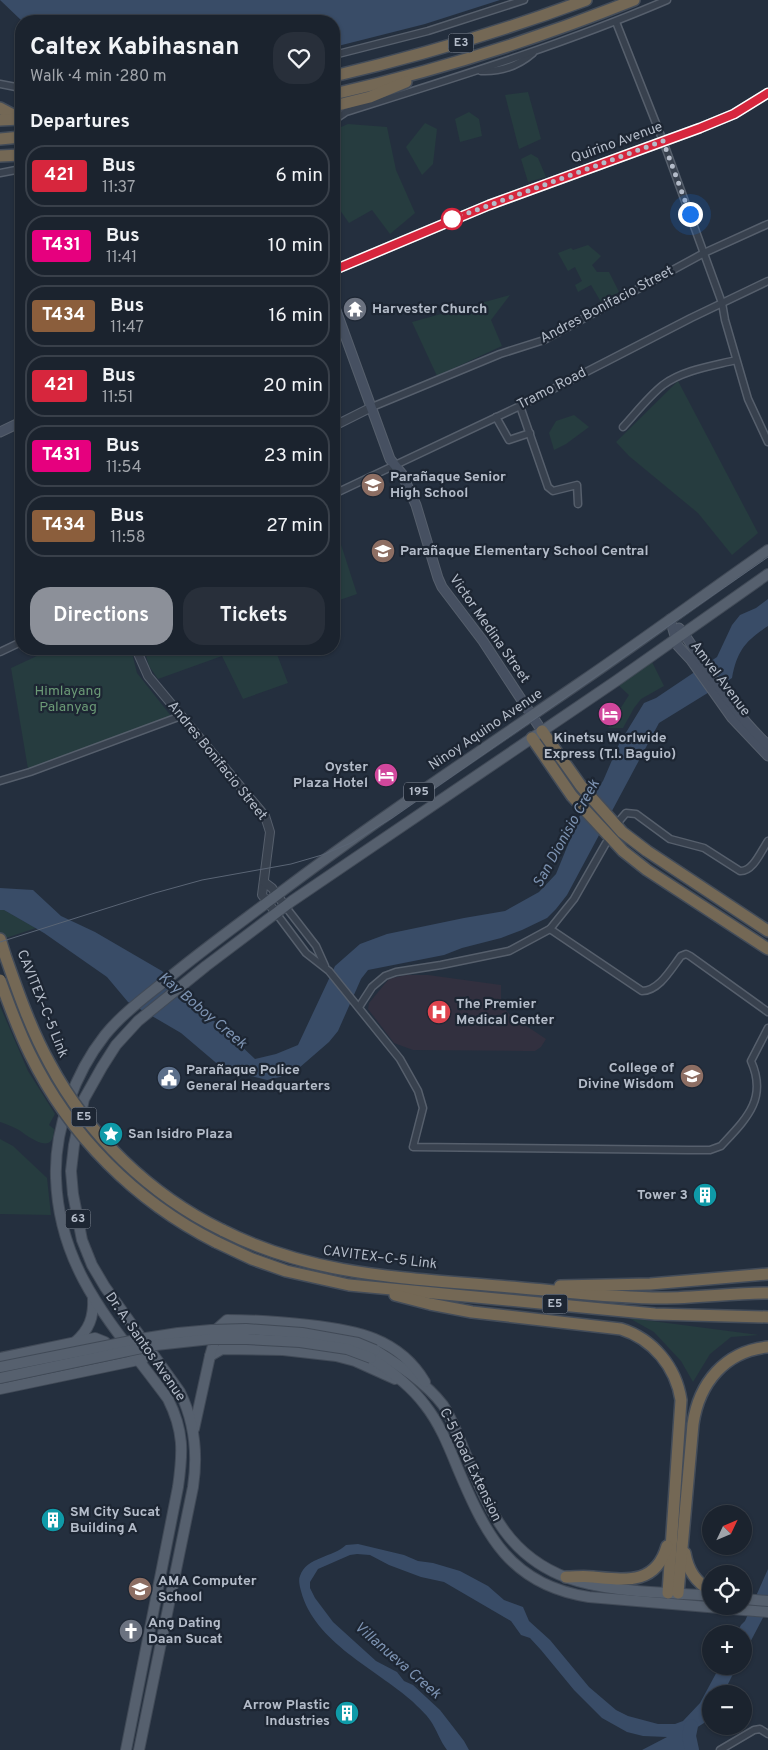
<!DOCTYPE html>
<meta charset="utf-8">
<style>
body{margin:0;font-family:Overpass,sans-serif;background:#282f3a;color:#f1f3f6;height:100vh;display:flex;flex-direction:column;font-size:19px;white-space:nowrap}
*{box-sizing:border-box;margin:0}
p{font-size:16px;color:#a0a4aa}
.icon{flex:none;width:28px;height:28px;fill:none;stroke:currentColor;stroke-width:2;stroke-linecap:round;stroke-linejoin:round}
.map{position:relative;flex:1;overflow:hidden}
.drawer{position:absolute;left:15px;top:15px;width:325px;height:640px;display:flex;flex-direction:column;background:#1b232e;border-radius:20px;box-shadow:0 1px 4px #0004,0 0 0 1px #39404a}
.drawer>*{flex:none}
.badge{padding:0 10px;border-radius:4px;font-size:18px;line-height:32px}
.needle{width:32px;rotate:46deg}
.tools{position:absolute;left:702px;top:1505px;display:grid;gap:10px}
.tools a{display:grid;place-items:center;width:50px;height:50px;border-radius:50%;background:#1b232e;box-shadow:0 1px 4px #0004,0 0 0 1px #39404a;font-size:25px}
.you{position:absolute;width:25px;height:25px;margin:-12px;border:4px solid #fff;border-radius:50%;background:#1a73e8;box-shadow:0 0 0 8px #1a73e833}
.map>.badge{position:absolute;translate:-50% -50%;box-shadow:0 0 0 2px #fff}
h2{padding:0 15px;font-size:19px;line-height:45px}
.round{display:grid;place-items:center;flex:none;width:52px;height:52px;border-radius:20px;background:#282f3a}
.head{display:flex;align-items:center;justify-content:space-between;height:85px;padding:0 15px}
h1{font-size:24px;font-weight:700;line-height:38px}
.primary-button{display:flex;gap:10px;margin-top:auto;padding:10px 15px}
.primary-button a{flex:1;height:58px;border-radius:20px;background:#8c9099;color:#fff;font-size:20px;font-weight:700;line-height:58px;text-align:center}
.primary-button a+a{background:#282f3a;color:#f1f3f6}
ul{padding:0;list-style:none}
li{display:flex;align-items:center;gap:15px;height:62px;margin:0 10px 8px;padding:0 5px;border:2px solid #39404a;border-radius:20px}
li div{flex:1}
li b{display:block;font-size:19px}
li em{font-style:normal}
li .badge{min-width:55px;font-weight:700;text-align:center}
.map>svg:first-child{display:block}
.medical{fill:#32303f}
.green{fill:#263c3f}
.water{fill:#394c67}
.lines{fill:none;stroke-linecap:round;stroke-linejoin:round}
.river{stroke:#394c67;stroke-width:14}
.minor-casing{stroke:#565f6c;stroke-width:9}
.tertiary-casing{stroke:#565f6c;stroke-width:10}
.secondary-casing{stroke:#565f6c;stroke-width:11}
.primary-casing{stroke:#414a57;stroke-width:12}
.motorway-casing{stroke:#434c59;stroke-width:14}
.minor{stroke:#38414e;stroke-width:6}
.tertiary{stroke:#38414e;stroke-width:8}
.secondary{stroke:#465061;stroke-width:9}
.primary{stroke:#56606e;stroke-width:10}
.motorway{stroke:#746855;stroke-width:11}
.tram{stroke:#5a6575;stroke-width:1}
.primary-bridge-casing{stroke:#414a57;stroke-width:12;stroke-linecap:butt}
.motorway-bridge-casing{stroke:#434c59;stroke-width:14;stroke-linecap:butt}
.primary-bridge{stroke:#56606e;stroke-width:10}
.motorway-bridge{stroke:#746855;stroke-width:11}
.line-casing{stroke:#fff;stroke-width:11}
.line{stroke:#d7263d;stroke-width:8}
.walk{stroke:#b4bcc9;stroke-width:5;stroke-dasharray:0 9}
.stop-dot{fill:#fff;stroke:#d7263d;stroke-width:2.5}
.labels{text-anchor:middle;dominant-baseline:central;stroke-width:4.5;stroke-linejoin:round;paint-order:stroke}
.shield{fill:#1d2633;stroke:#878f9c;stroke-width:1}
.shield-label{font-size:12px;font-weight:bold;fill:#b4bcc9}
.street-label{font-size:14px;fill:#b4bcc9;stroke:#1d2633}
.poi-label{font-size:14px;font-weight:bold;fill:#b4bcc9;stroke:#1d2633;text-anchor:start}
.park-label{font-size:14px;fill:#6b9a76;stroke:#1d2633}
.water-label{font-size:15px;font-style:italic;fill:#7c92b1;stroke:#1d2633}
</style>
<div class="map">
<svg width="768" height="1750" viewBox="0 0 768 1750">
<rect width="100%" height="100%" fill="#242f3e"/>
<!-- medical -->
<path class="medical" d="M406 975H428L501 985V1000L503 1007 510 1015 546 1039 541 1047 535 1051H526L413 1050 394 1043 368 1009 369 1003 388 980 392 978Z"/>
<!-- green -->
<g class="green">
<path d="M528 92 541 139 519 149 505 95Z"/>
<path d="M469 112 479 119 482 136 460 142 455 119Z"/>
<path d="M425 123 437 129 433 164 422 175 406 147Z"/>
<path d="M348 124 387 127 396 170 415 213 390 234 372 210 349 223 335 203H334V130Z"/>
<path d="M531 154 538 158 546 177 528 182 521 159Z"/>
<path d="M588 245 601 256 592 265 597 272H609L619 292 601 302 591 285 578 292 575 285 582 281 575 267 568 271 558 253 571 248 573 250Z"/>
<path d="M510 295 491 320 502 346 437 376 412 322Z"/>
<path d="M678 381 758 533 732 555 698 513 629 456 616 442Z"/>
<path d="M574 415 589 427 566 444 554 450 549 433 556 421Z"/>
<path d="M334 523 357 594 334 602Z"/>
<path d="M52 649H131L137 673 171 716 28 769 11 668Z"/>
<path d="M144 649H275L288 683 243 699 222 656 158 679 149 666Z"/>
<path d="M651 660 664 686 641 699 634 708 623 728H608L629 695 617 684Z"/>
<path d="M0 910H4L36 928 0 940Z"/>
<path d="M0 1006 28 1071 55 1114 49 1125 54 1129C54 1157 29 1137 19 1130 13 1127 7 1124 0 1122Z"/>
<path d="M0 1139 13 1146 47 1178 51 1215 0 1214Z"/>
<path d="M629 1318 759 1335 731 1337 710 1354 693 1382 681 1361 654 1332Z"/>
</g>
<!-- water -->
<g class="water">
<path d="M0 0H500L425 24 334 47V21H22Z"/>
<path d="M768 599V626C745 641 737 651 732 678L659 723 567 895 556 909 547 918 522 930 501 938 462 948 444 955 368 970 361 979 338 1031 329 1042 299 1068 280 1077 267 1080 234 1072 221 1067 181 1033 128 1002 107 977 44 933 4 910H0V888L33 890 61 916 95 932 162 971 197 1007 219 1025 255 1059 276 1054 298 1045 335 966 360 944 387 934 464 918 505 911 539 892 556 874 585 803 603 781 619 744 644 703 656 698 717 657 732 625 740 615 756 608Z"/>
<path d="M358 1544 404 1555 418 1561 433 1563 460 1571 488 1586 504 1600 523 1607 529 1621 550 1640 589 1687 616 1710 628 1716 658 1724H675L683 1721 700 1703 720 1666H737L723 1694H711V1713L704 1723 693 1730 686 1750H642L667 1737 643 1736 627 1732 602 1718 574 1690 541 1650 530 1638 521 1635 511 1621 444 1582 421 1577 389 1565 370 1555 357 1554 350 1555 318 1569 310 1582V1588L315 1598 333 1622 376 1661 397 1672 404 1681 413 1685 440 1710 464 1741 469 1750H447C440 1741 437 1730 430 1720 426 1714 418 1707 412 1701 376 1669 314 1642 301 1591 300 1587 298 1580 300 1576 306 1557 334 1557 346 1545Z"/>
<path d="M768 1569V1608L744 1654V1634H736L741 1625 745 1621Z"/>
</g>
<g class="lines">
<!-- river -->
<path class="river" d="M691 1726 689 1736 692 1750"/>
<!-- minor casing -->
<g class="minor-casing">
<g id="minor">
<path d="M616 22 663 141 722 303 725 320 748 399 768 442"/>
<path d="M334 55 428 31 524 0"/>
<path d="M481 71C501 72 518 66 533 53"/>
<path d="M0 84 21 88"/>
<path d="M334 120 346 112C454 78 562 45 667 0"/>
<path d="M0 173 21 169"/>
<path d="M520 406 548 487 553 491 577 485 578 504"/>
<path d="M372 407 500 354 544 340 704 253 768 224"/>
<path d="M496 417 509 440 530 433"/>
<path d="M623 427C636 413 648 397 663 385 683 370 712 366 736 360"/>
<path d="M334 494 520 406 691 318 768 281"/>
<path d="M0 652 21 642"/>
<path d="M0 781 30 772 181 716"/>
<path d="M620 820 626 813 636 814 670 839 704 848 740 871C753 872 761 851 768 841"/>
<path d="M285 906 316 946 325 966"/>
<path d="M276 913 306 953 329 971 400 1059 418 1091 423 1108 413 1147 688 1150H710L721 1146C746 1119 768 1099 751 1061L768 1028"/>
<path d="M550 929 642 991C659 991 671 969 681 956L686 954 690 956 768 1012"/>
<path d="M359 1007 372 987 385 976 396 972 441 965 509 951 550 929 574 899 606 843"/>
<path d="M720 1750 754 1730 760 1729 768 1734"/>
</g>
</g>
<!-- tertiary casing -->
<g class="tertiary-casing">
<g id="tertiary">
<path d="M334 426 372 407"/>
<path d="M136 649 148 676 265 816 270 832 262 895 276 913"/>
<path d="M264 882 272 888 285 906"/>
</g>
</g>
<!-- secondary casing -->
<g class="secondary-casing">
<g id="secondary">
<path d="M334 270 489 205 700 128 734 114 768 93"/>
<path d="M334 305 390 459 402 474 416 505 438 578 442 587 483 641 542 731"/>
<path d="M0 432 21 422"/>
<path d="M670 619 678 646 691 660 732 718 768 756"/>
<path d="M679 628C690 640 694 651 703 663 722 692 742 721 768 745"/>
</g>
</g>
<!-- primary casing -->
<g class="primary-casing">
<g id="primary">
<path d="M75 1342C89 1330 94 1317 93 1298"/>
<path d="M375 1350C399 1365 426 1383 443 1405 452 1419 458 1435 464 1450 488 1506 505 1555 568 1578 611 1593 666 1592 711 1596"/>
<path d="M210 1356 222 1349 283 1350 336 1356 355 1361 395 1379"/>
<path d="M0 1358 95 1338 105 1342 110 1351"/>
<path d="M371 1358C391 1371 411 1386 425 1405 440 1424 449 1447 458 1469 486 1535 510 1585 589 1597L768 1612"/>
<path d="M0 1389 143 1359"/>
<path d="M194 1429 210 1356 218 1328 227 1320C255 1320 282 1322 309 1325 355 1330 399 1338 425 1382"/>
<path d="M744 1599 768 1601"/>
<path d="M126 1750 178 1487C183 1452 184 1431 168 1399 116 1328 59 1273 56 1178 54 1129 75 1073 105 1035 122 1014 144 998 165 981 201 951 240 923 277 895 376 820 479 752 581 682 644 639 705 594 768 550"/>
<path d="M139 1750 193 1487C198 1454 195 1423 180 1392L105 1287 92 1265 82 1240 73 1194 71 1171 74 1145 84 1099 102 1067 116 1045 138 1021 206 966 292 901 616 681 768 574"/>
</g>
</g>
<!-- motorway casing -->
<g class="motorway-casing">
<g id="motorway">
<path d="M334 76C419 56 503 31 586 0"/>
<path d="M334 94C436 71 537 39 634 0"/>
<path d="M334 106 370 97 406 82"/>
<path d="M0 108 21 119"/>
<path d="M0 120 20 119"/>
<path d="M0 139 21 137"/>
<path d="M0 156 21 155"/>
<path d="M542 731 581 786 622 832 647 851 768 931"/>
<path d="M532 738 572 796 623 851 647 870 768 949"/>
<path d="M0 939 5 955"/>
<path d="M222 1230C314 1277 409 1278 510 1287 561 1291 611 1298 662 1298 697 1298 733 1293 768 1293"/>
<path d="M216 1242 252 1259 286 1271 349 1285 655 1314 768 1317"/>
<path d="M560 1286 650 1284 768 1274"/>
<path d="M395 1295 430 1304 472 1312 621 1329C653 1339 676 1367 681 1400L668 1593"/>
<path d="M685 1553C688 1571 696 1582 711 1591"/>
<path d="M566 1577C575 1577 584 1576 593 1577 626 1580 656 1585 667 1546"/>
<path d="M678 1593 693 1424C699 1383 725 1351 768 1347"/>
</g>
</g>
<!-- minor -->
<use href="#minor" class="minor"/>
<!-- tertiary -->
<use href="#tertiary" class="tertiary"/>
<!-- secondary -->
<use href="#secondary" class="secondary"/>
<!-- primary -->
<use href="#primary" class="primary"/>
<!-- motorway -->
<use href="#motorway" class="motorway"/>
<!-- tram -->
<path class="tram" d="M0 942 155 893 202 880 291 864 322 855 351 843 392 818 768 557"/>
<!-- primary-bridge casing -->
<g class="primary-bridge-casing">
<g id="primary-bridge">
<path d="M0 1367 146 1338 178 1333 211 1330 246 1329 302 1333 358 1343 375 1350"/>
<path d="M0 1378 156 1345 211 1339H247L300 1342 347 1349 371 1358"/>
</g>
</g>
<!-- motorway-bridge casing -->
<g class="motorway-bridge-casing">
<g id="motorway-bridge">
<path d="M5 955C18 992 31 1030 50 1064 88 1135 150 1195 222 1230"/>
<path d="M0 980C9 1005 18 1030 30 1054 70 1136 135 1201 216 1242"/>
</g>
</g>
<!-- primary-bridge -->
<use href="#primary-bridge" class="primary-bridge"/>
<!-- motorway-bridge -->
<use href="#motorway-bridge" class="motorway-bridge"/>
</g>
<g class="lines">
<!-- line casing -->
<g class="line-casing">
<path id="line" d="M334 270 489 205 700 128 734 114 768 93"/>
</g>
<!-- line -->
<use href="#line" class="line"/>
<!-- walk -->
<path class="walk" d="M452 219 663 141 690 214"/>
</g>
<!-- icons -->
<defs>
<g id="temple-disc" transform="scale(1.25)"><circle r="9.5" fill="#6b7280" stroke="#1d2633"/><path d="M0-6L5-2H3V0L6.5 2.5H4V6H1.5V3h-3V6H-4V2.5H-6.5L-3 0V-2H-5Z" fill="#fff"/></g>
<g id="school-disc" transform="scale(1.25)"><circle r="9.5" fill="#8d6e63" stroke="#1d2633"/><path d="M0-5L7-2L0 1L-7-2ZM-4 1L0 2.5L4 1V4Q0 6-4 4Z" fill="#fff"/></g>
<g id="hotel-disc" transform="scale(1.25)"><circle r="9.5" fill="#d1479c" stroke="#1d2633"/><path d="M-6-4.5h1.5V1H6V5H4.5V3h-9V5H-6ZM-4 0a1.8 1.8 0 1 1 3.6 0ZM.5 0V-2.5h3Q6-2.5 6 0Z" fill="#fff"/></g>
<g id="hospital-disc" transform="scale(1.25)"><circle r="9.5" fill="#e0444e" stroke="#1d2633"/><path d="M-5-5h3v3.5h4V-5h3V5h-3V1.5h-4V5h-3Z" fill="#fff"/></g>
<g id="university-disc" transform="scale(1.25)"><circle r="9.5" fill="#8d6e63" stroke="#1d2633"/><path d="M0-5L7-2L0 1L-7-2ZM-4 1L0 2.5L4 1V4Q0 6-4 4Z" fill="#fff"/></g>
<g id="civic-disc" transform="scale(1.25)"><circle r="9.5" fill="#5c6f8a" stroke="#1d2633"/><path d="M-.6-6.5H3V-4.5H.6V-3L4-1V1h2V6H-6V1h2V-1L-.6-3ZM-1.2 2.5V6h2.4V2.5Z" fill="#fff"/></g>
<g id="sight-disc" transform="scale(1.25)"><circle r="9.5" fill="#0f9aa8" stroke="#1d2633"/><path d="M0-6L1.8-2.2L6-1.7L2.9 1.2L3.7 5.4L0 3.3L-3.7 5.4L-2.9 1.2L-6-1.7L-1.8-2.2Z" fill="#fff"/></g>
<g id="building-disc" transform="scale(1.25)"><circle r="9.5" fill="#0f9aa8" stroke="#1d2633"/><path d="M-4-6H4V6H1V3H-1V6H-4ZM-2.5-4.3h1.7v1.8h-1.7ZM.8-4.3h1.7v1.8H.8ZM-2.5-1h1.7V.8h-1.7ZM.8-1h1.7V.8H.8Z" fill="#fff"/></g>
<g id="church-disc" transform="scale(1.25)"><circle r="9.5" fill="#6b7280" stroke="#1d2633"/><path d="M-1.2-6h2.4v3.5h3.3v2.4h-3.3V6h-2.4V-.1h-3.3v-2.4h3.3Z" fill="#fff"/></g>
</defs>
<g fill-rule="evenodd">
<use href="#temple-disc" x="355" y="309"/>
<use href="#school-disc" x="373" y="485"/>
<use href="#school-disc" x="383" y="551"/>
<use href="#hotel-disc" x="610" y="714"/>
<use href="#hotel-disc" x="386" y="775"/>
<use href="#hospital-disc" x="439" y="1012"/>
<use href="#university-disc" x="692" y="1076"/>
<use href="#civic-disc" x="169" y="1078"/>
<use href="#sight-disc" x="111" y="1134"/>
<use href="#building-disc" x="705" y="1195"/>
<use href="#building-disc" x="53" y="1520"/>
<use href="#university-disc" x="140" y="1589"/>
<use href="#church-disc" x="131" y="1631"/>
<use href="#building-disc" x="347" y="1713"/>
</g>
<!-- markers -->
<circle class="stop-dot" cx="452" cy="219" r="10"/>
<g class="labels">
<!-- shield labels -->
<g class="shield">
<rect x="448.5" y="33.5" width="25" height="19" rx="4"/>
<rect x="404" y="782.5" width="30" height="19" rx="4"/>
<rect x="71.5" y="1107.5" width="25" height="19" rx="4"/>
<rect x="65.5" y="1209.5" width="25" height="19" rx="4"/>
<rect x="542.5" y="1294.5" width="25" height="19" rx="4"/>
</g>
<g class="shield-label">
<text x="461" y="43">E3</text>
<text x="419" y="792">195</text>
<text x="84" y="1117">E5</text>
<text x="78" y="1219">63</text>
<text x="555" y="1304">E5</text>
</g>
<!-- street labels -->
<g class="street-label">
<text transform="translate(617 143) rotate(-20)">Quirino Avenue</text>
<text transform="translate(607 305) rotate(-28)">Andres Bonifacio Street</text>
<text transform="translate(552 389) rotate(-27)">Tramo Road</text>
<text transform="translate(489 629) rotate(55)">Victor Medina Street</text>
<text transform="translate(720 679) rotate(53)">Amvel Avenue</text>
<text transform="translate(486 730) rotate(-34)">Ninoy Aquino Avenue</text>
<text transform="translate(217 761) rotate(51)">Andres Bonifacio Street</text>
<text transform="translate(42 1004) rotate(68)">CAVITEX–C-5 Link</text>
<text transform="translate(380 1258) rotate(7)">CAVITEX–C-5 Link</text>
<text transform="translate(145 1347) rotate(55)">Dr. A. Santos Avenue</text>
<text transform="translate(470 1465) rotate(64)">C-5 Road Extension</text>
</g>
<!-- poi labels -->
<g class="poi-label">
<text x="372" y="309">Harvester Church</text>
<text x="390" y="477">Parañaque Senior<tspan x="390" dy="16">High School</tspan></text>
<text x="400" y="551">Parañaque Elementary School Central</text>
<text x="610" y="738" text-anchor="middle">Kinetsu Worlwide<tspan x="610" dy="16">Express (T.I. Baguio)</tspan></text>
<text x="368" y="767" text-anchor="end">Oyster<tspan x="368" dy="16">Plaza Hotel</tspan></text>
<text x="456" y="1004">The Premier<tspan x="456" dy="16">Medical Center</tspan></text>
<text x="674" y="1068" text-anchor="end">College of<tspan x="674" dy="16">Divine Wisdom</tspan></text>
<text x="186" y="1070">Parañaque Police<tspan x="186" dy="16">General Headquarters</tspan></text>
<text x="128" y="1134">San Isidro Plaza</text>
<text x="688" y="1195" text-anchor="end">Tower 3</text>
<text x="70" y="1512">SM City Sucat<tspan x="70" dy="16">Building A</tspan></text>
<text x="158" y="1581">AMA Computer<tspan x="158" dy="16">School</tspan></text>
<text x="148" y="1623">Ang Dating<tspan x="148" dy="16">Daan Sucat</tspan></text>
<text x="330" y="1705" text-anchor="end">Arrow Plastic<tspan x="330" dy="16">Industries</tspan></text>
</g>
<!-- park labels -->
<g class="park-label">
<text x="68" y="691">Himlayang<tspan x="68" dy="16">Palanyag</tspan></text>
</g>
<!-- water labels -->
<g class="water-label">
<text transform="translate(567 834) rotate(-61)">San Dionisio Creek</text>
<text transform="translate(202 1011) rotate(40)">Kay Boboy Creek</text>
<text transform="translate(397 1661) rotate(41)">Villanueva Creek</text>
</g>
</g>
</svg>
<div class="tools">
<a><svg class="needle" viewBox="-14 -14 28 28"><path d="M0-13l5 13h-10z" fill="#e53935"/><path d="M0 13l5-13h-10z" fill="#a0a4aa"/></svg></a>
<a><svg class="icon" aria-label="locate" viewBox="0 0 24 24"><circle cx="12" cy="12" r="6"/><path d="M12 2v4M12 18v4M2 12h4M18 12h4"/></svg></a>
<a>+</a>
<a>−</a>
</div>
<div class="you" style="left:690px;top:214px"></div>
<section class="drawer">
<div class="head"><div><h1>Caltex Kabihasnan</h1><p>Walk · 4 min · 280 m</p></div><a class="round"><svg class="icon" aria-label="heart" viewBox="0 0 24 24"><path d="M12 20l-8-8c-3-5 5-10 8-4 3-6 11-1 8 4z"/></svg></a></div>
<h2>Departures</h2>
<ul>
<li><span class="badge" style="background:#d7263d;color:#fff">421</span><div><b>Bus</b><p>11:37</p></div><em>6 min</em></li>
<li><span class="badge" style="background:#e6007e;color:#fff">T431</span><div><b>Bus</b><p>11:41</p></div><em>10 min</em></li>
<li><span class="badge" style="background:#8b5e3c;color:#fff">T434</span><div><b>Bus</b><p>11:47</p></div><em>16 min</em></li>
<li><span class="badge" style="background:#d7263d;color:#fff">421</span><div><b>Bus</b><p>11:51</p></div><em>20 min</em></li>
<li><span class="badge" style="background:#e6007e;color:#fff">T431</span><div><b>Bus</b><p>11:54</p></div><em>23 min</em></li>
<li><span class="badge" style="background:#8b5e3c;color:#fff">T434</span><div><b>Bus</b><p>11:58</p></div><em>27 min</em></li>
</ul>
<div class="primary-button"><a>Directions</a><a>Tickets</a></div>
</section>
</div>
